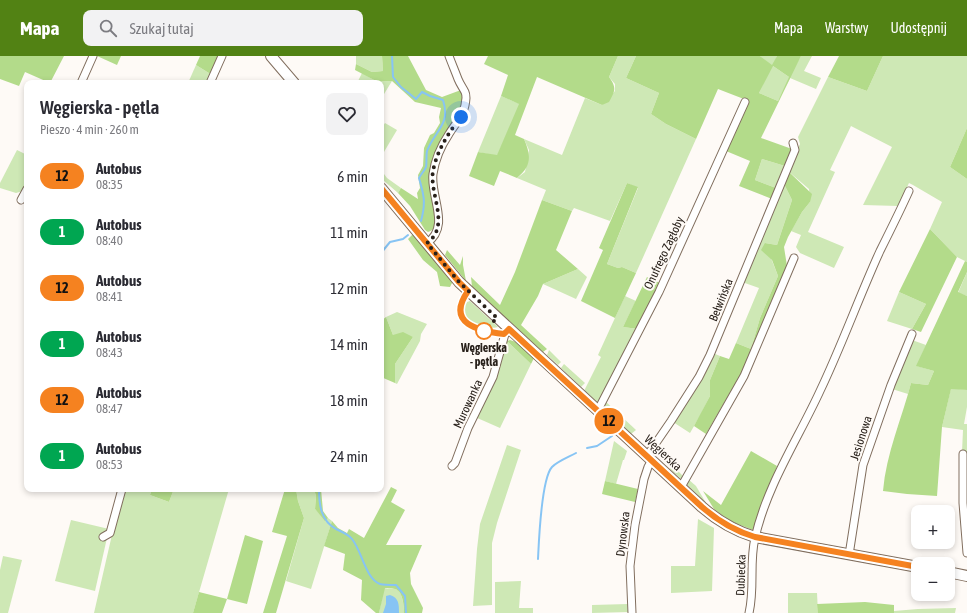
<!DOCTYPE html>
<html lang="pl">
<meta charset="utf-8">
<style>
body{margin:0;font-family:"Asap Condensed",sans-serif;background:#f2f2f3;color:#2b2b33;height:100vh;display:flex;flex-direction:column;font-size:15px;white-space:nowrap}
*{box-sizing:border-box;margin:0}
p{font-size:13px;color:#7c7c81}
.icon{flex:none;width:22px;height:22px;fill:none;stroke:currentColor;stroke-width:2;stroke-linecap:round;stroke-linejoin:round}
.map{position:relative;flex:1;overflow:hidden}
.drawer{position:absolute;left:24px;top:24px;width:360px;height:412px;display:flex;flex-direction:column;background:#fff;border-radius:8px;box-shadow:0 2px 6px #0003}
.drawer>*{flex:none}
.badge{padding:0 8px;border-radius:13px;font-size:14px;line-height:26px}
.controls{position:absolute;left:911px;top:449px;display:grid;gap:8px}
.controls a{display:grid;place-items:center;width:44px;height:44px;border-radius:8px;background:#fff;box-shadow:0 2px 6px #0003;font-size:20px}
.you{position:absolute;width:20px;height:20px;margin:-10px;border:3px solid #fff;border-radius:50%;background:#1a73e8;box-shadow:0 0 0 6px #1a73e833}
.map>.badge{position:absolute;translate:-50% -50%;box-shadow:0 0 0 2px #fff}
.round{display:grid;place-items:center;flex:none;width:42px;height:42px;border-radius:8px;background:#f2f2f3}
.head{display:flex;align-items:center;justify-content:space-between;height:68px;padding:0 16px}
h1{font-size:19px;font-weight:600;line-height:30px}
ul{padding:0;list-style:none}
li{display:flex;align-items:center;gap:12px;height:56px;padding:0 16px}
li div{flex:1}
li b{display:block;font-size:15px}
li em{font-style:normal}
li .badge{min-width:44px;font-weight:700;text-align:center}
header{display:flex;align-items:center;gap:24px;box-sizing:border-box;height:56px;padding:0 20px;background:#528214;color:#fff}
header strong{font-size:19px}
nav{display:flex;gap:22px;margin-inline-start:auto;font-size:14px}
.search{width:280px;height:36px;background:#f2f2f3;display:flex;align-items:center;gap:10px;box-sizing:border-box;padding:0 14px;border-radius:8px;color:#7c7c81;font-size:15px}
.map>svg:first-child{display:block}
.green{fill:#cee8b5}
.forest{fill:#b3db8a;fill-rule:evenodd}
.water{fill:#87c4f4}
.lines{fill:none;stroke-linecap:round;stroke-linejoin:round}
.stream{stroke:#87c4f4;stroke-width:2}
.street-casing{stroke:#816e5e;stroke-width:9}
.secondary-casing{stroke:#816e5e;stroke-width:12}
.street{stroke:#fff;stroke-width:7}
.secondary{stroke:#fff;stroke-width:10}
.line-casing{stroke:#fff;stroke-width:9}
.line{stroke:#f58220;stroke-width:6}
.walk{stroke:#28201a;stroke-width:4;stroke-dasharray:0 7.2}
.stop-dot{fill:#fff;stroke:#f58220;stroke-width:2}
.labels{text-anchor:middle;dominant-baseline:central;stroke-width:4;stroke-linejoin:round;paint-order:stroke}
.street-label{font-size:12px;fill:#28201a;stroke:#fefaf6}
.stop-label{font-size:12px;font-weight:bold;fill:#28201a;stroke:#fefaf6}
</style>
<header>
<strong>Mapa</strong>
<div class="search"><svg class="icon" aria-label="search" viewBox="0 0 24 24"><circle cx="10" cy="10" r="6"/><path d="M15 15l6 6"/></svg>Szukaj tutaj</div>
<nav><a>Mapa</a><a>Warstwy</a><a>Udostępnij</a></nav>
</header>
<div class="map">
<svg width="967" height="557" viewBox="0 0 967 557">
<rect width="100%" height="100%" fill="#fefaf6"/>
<!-- green -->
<g class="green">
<path d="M356 0H382L383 15 372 16 356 8Z"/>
<path d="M618 0H636L626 22 659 37 651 58 666 68 696 83 636 217 622 211 618 212 607 208 638 132 627 127 610 165 574 152 572 155 542 144 546 134 517 122 525 116 529 94 524 83 562 99 585 42 602 49 615 35V28L609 21Z"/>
<path d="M760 0H777L773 10 789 21 801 0H812L804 15 821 22 816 33 790 22 778 45 759 37 772 10Z"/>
<path d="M883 0H967V72L950 111 967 123V206L957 201 930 173 942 146 913 129 909 127 898 150 863 149 892 91 851 70 830 114 835 116 808 176 844 191 834 212 800 197 796 191 801 179 791 175 802 156 810 146 809 133 788 115 800 88 798 81 828 21 867 35Z"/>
<path d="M196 9 212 19 208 27H188Z"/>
<path d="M362 17 376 25H392L381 43V27H357Z"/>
<path d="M501 40 520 48 497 100 478 96Z"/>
<path d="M385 67 397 74 381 101V73Z"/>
<path d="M17 94 27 99V128L23 135 16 137 0 132V127Z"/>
<path d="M762 103 785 110 776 132 755 124Z"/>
<path d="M381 114 387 122 401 132 398 137 383 124 381 121Z"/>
<path d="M783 126 792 144 777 189 765 187 778 220 760 262 751 293 736 287 759 232 742 226Z"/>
<path d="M578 213 587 221 576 243 543 228Z"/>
<path d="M967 216V240L958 237Z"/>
<path d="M899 236 926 248 912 273 887 265Z"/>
<path d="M625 240 636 245 623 271 638 273 602 342 598 347 584 335 601 301 598 299Z"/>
<path d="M470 245 471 246 498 271C487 275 453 264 467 246Z"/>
<path d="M397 256 427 268 421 278 420 285 397 328 395 327V308L413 281 393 279 386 261Z"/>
<path d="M912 284 926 289 917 310 934 315 928 329 911 327 908 338 892 333Z"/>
<path d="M508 286 531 308 500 372 475 361 496 320Z"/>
<path d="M549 294 561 306 558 309 547 299Z"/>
<path d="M713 297 720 300 710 324V340L701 358 690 377 673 366Z"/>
<path d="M564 308 585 327 581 331 561 312Z"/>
<path d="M951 332 967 334V351L964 368H967V451H966L962 396 963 374 942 371Z"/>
<path d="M605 345 636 374 631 378 601 350Z"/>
<path d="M614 385 627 395 624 404H623L616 428 605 425Z"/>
<path d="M507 389 521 394 497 467 492 487V549L473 550 477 493 480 468Z"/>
<path d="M672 409 683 420 681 423 670 413Z"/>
<path d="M688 423 696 430 706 447 685 427Z"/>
<path d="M125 433H152L150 439 169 446 174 433H229L193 557H94L111 483Z"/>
<path d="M296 433H314L316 440 315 453 325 464 328 462 332 465 311 533 286 525 304 462 298 445Z"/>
<path d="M698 463 714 472 712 535 671 537V510H695Z"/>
<path d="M71 464 109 473 95 535 55 525Z"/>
<path d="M3 500 22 504 8 557H0V514Z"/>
<path d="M521 525 519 552H533V557H495V526Z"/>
<path d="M384 532C388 533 395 532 398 534 403 539 404 551 404 557H379Z"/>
<path d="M788 537H817L818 557H788Z"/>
<path d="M628 548 629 556 592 557V549Z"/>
<path d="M956 552 955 557H894V555L918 553Z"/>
</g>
<!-- forest -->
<g class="forest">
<path d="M0 0H64L50 27 25 16 19 30 0 23Z"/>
<path d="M97 0H121L117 9Z"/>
<path d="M200 0H221L212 19 196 9Z"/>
<path d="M382 0H408L426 34 442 41 461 34C468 60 438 82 432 106 427 123 434 147 435 165 435 170 434 174 428 176L425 174 410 150 398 137 401 132 418 143 417 137 420 132 418 119 423 110 424 92 430 79 434 77 440 67 439 61 441 52 415 46 392 25H376L355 14 356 8 372 16 383 15Z"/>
<path d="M488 0H618L609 21C617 32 615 35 609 46L602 49 537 21 515 79 524 83C531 99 532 110 517 122L500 115 494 130 469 120 478 96 497 99 519 48 501 40 508 19 484 8Z"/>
<path d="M636 0H760L772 9 777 0H801L761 82 792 93 785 110 762 103 755 124 776 132 772 143 739 130 750 105 726 95 749 45 718 33 696 83 666 68 651 58 659 37 626 22ZM773 10 789 21 778 45 759 37Z"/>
<path d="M839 0H883L867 35 828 21Z"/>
<path d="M967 72V123L950 111Z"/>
<path d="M788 115 812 138 810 146 802 156 788 181 784 191 787 210 742 316 706 378 694 370 710 340V324L720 300 729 303 736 287 751 293 760 262 778 220 772 204 761 194 765 187 777 189 792 144 783 126Z"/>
<path d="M627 127 638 131 607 208 618 212 622 211 636 217 615 262 581 245 603 194 599 192Z"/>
<path d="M542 144 572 155 556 194 578 213 543 228 538 240 521 269 547 293 543 296 472 231 471 221 500 249 515 216Z"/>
<path d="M930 173 957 201 921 276 912 273 926 248 899 236Z"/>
<path d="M413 178 453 225 450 231 440 230 437 216 423 204 408 183Z"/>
<path d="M447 194 460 209 463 200V209L466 225 445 199Z"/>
<path d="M965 205 967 206V216L958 236 967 240V334L951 333 942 371 937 440 907 438 883 435C886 398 902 362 911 327L928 329 934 315 916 310Z"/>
<path d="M647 221 660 227 638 273 623 271Z"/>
<path d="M386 261 393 279 403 276 413 281 395 308V327L381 321V265Z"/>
<path d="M510 284 519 287 534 302 531 308 508 286 500 309V304L507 285Z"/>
<path d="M751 395 777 410 758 465 753 474 730 465 714 453 703 435 721 449Z"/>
<path d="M605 425 638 433 635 446 602 438Z"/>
<path d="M391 431 397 434 391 446 405 454 386 489H422L410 517 411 528 423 552 422 557H404C404 550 403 535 395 533 392 532 388 532 385 532L379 557H376L361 544 362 524 343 514 345 498 324 490 332 465 338 472 347 477 349 473 364 482Z"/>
<path d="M152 433H174L169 446 150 439Z"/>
<path d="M285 433H296L298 445 304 462 276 557H263L287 480 272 476Z"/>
<path d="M314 433H321L323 455 328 462 325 465 315 453 316 440Z"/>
<path d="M245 479 263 485 247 548 227 543 222 557H193L199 536 227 543Z"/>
<path d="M865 546 894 549V557H818L817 548Z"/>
</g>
<!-- water -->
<path class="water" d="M390 539C399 542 399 548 399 557H383L386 548V540Z"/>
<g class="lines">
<!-- stream -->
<g class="stream">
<path d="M392 0 393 21 401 31 416 43 422 36 430 40 443 44C451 69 435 74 427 95 426 100 427 106 426 111 425 114 421 118 419 122 424 139 426 147 421 165"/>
<path d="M381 197 390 186 403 183 408 179"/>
<path d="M587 392 597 390 612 380"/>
<path d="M319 433C319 449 321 465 336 473 342 476 348 478 352 483 362 495 365 522 380 528 384 529 391 529 396 529L405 540 406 557"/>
<path d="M538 503C539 484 541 423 552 411 558 405 569 401 576 397"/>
</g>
<!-- street casing -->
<g class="street-casing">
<g id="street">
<path d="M81 27 93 0"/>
<path d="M210 27 222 0"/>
<path d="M21 144 27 133"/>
<path d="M427 187C451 170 430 141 433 118 435 104 441 90 449 78 457 65 465 59 466 42 466 41 466 38 465 36 463 32 460 28 458 23 455 15 452 8 449 0"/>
<path d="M598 354 659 236 745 46"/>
<path d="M963 398V447L967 497"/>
<path d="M647 400 671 365 699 321 710 299 795 94 793 87"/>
<path d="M452 410 455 407 468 372 493 321 505 278 509 273"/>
<path d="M681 431 744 320 794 202"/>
<path d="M103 481 110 477 122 433"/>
<path d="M849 499 863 409 891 329 912 278"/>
<path d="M632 557 630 510 635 469 644 423 648 411 652 404"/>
<path d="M749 557C755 532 749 507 755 482 767 429 798 383 820 335 842 289 859 241 880 195 890 175 900 155 909 135"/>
</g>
</g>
<!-- secondary casing -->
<g class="secondary-casing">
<g id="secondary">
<path d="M271 0 294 27"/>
<path d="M381 132 459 226 702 451C718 465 735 475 755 481L918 511"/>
<path d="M948 516 967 520"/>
</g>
</g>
<!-- street -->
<use href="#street" class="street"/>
<!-- secondary -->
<use href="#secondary" class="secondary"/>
</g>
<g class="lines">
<!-- line casing -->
<g class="line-casing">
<path id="line" d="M381 132 459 226 468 235C445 268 479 275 504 278L509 273 702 451C718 465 735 475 755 481L918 511"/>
</g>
<!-- line -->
<use href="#line" class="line"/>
<!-- walk -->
<path class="walk" d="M461 61C448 77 437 95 433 115 429 138 451 170 427 187L459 226 497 262 484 275"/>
</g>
<!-- markers -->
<circle class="stop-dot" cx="484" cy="275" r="8"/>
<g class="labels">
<!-- street labels -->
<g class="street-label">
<text transform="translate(664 197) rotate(-65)">Onufrego Zagłoby</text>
<text transform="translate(721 244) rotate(-68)">Bełwińska</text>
<text transform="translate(468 348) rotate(-65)">Murowanka</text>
<text transform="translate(861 382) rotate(-72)">Jesionowa</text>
<text transform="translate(663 397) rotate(43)">Węgierska</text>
<text transform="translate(623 478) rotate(-83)">Dynowska</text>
<text transform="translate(741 519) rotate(-88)">Dubiecka</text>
</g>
<!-- stop labels -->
<g class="stop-label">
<text x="484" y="292">Węgierska<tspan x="484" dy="14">- pętla</tspan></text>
</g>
</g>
</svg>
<div class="controls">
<a>+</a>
<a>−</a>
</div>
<div class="you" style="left:461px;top:61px"></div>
<b class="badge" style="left:609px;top:365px;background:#f58220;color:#111">12</b>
<section class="drawer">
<div class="head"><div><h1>Węgierska - pętla</h1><p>Pieszo · 4 min · 260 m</p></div><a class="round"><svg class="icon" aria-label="heart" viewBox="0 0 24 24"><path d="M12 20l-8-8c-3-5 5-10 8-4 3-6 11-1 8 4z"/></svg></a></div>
<ul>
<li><span class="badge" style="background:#f58220;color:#111">12</span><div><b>Autobus</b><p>08:35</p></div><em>6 min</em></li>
<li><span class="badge" style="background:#00a651;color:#fff">1</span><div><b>Autobus</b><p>08:40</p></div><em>11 min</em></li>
<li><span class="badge" style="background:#f58220;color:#111">12</span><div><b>Autobus</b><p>08:41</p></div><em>12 min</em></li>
<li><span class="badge" style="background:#00a651;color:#fff">1</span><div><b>Autobus</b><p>08:43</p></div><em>14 min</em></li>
<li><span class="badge" style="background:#f58220;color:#111">12</span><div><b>Autobus</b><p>08:47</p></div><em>18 min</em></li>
<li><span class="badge" style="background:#00a651;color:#fff">1</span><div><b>Autobus</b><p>08:53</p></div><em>24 min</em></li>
</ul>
</section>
</div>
